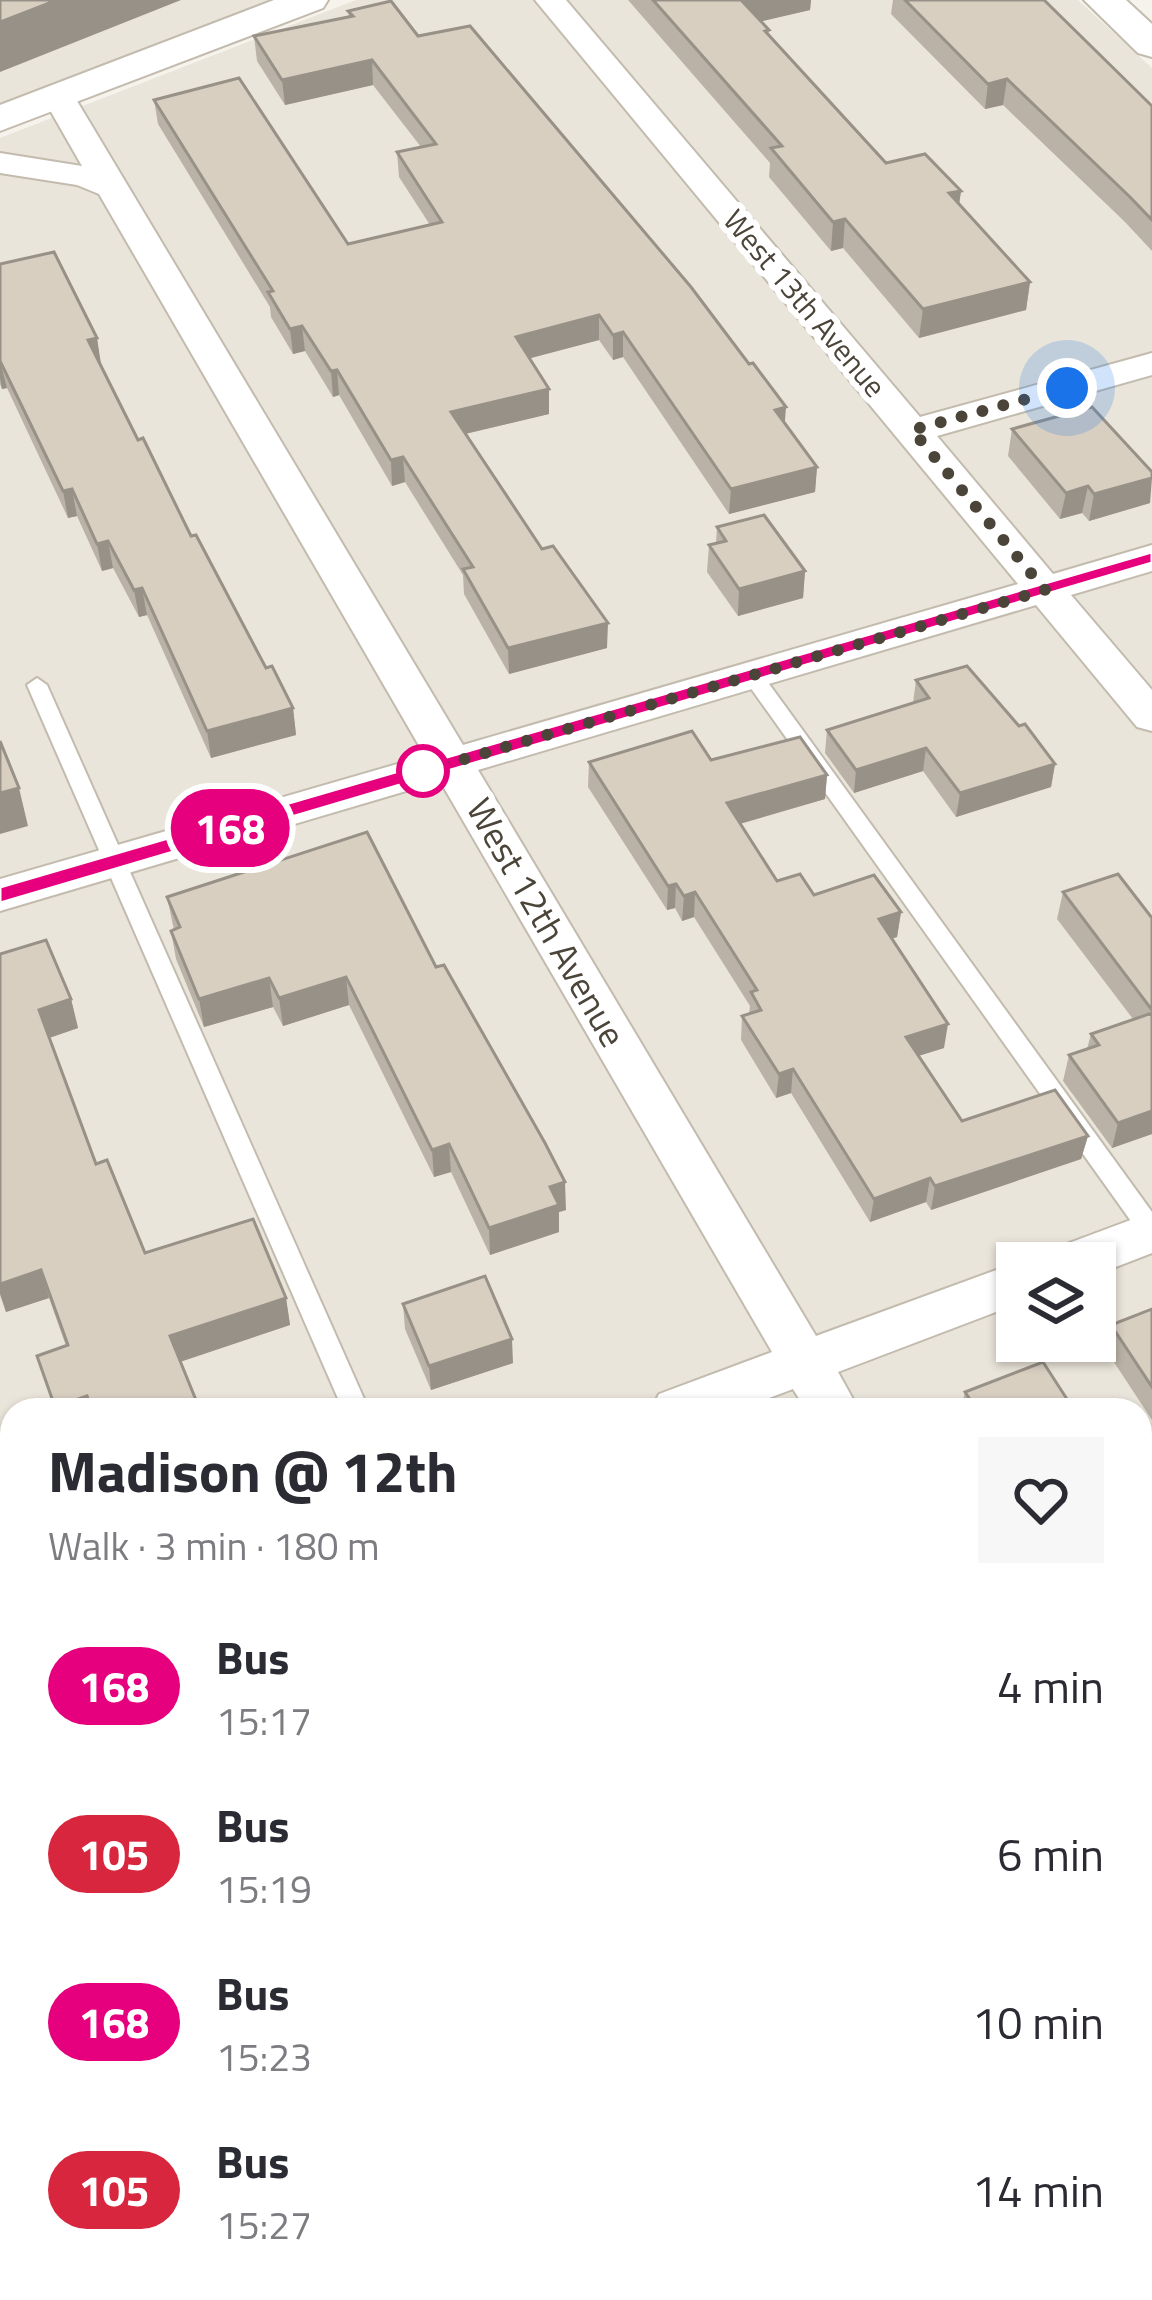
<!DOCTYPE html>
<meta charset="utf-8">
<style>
body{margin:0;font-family:"Titillium Web",sans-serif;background:#f7f7f7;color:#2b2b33;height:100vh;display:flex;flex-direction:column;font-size:45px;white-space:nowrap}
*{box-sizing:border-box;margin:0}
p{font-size:39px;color:#7c7c81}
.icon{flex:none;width:66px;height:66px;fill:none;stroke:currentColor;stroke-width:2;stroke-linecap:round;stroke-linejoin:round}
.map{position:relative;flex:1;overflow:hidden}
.drawer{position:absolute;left:0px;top:1398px;width:1152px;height:903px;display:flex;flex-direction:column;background:#fff;border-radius:36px 36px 0 0;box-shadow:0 3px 9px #0004}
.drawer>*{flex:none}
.badge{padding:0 24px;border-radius:39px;font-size:42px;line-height:78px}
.tools{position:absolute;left:996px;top:1242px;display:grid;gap:24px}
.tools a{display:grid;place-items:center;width:120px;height:120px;border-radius:0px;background:#fff;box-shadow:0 3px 9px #0004;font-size:60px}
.you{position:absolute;width:60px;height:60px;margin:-30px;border:9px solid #fff;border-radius:50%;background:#1a73e8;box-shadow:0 0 0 18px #1a73e833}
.map>.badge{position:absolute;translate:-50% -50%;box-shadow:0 0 0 6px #fff}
.round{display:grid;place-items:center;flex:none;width:126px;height:126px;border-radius:0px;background:#f7f7f7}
.headline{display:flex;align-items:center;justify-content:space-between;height:204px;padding:0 48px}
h1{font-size:57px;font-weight:700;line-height:90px}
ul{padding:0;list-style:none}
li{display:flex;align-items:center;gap:36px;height:168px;padding:0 48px}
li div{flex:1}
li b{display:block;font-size:45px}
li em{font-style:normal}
li .badge{min-width:132px;font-weight:700;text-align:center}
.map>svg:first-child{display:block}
.residential{fill:#eae5da;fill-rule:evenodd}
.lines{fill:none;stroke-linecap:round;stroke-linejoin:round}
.service-casing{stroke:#c2bbae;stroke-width:4}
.minor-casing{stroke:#c2bbae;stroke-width:4}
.tertiary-casing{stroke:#c2bbae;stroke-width:4}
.service{fill:#fff;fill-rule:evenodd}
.minor{fill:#fff;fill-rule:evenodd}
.tertiary{fill:#fff;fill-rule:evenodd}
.wall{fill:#bab2a6}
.shaded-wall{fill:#979187}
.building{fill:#d8cfc1;stroke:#979187;stroke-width:3}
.line{fill:#e6007e;stroke:#fff;stroke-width:3}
.walk{stroke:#4b4439;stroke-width:12;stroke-dasharray:0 21.6}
.stop-dot{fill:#fff;stroke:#e6007e;stroke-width:6}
.labels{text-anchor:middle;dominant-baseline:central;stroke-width:12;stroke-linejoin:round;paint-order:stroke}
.far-street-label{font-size:30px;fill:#4b4439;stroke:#fff}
.street-label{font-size:36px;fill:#4b4439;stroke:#fff}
</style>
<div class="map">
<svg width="1152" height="2300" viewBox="0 0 1152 2300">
<rect width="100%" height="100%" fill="#f6f3ec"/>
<!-- residential -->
<g class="residential">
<path d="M0 0H281L0 107Z"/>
<path d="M356 0H1078L1152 68V2300H0V138ZM1017 1263H1095V1341H1017ZM12 1410H1140V2289H12Z"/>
</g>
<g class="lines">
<!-- service casing -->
<g class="service-casing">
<g id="service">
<path d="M752 668 759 670 1152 1212V1241L1143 1238 745 680V670Z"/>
<path d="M37 678 47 685 369 1410H343L27 685Z"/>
<path d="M725 2289H758L762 2300H729Z"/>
</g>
</g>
<!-- minor casing -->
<g class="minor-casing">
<g id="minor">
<path d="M535 0H566L920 417 1152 353V375L937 436 1053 574 1152 545V571L1071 595 1152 690V731L1137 727 1036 605 478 770 816 1336 999 1269 1017 1262 1018 1263 1017 1304 838 1372 859 1410H806L793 1389 737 1410H651L659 1394 772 1352 440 781 0 911V879L425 756 99 194 77 185 0 173V153L82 166 42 96 47 89H69L74 96 463 745 1018 584Z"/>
<path d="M1152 1212V1253L1095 1275V1263H1046L1053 1249Z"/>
<path d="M12 1623V1674L6 1676 12 1679V1763L0 1759V1627Z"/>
<path d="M1140 1907 1152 1912V1986L1140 1981Z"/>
<path d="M158 2289H222L227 2300H161Z"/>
</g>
</g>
<!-- tertiary casing -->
<g class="tertiary-casing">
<g id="tertiary">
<path d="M274 0H328L323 8 0 131V105Z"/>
<path d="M1084 0H1126L1152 24V57L1138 53Z"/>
</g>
</g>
<!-- service -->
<use href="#service" class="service"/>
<!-- minor -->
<use href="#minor" class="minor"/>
<!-- tertiary -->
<use href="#tertiary" class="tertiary"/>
</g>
<!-- wall -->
<g class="wall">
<path d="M628 0H811L810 10 760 21 769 30 768 35 886 163 961 191 959 204 1030 282 1026 310 919 338 843 248 831 251 769 177 770 163Z"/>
<path d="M893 0H1044L1152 106V251L1125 222 1003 105 985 109 891 14Z"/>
<path d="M348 11 418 36 785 424 817 467 815 492 729 514 623 357 613 360 599 340 530 358 549 414 465 434 607 648 509 674 464 594 463 575 405 482 392 486 339 395 333 397 305 351 293 354 271 317 270 307 158 124 154 100 348 244 430 225 399 177 397 152 421 147 373 85 285 105 257 61 254 36 349 17Z"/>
<path d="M0 264 97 338 100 365 138 440 266 668 293 708 296 735 211 758 147 615 139 617 113 568 102 571 77 516 68 518 7 388 2 389 0 384Z"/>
<path d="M1012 429 1150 503 1089 521 1082 513 1060 519 1008 456Z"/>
<path d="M717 527 805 571 803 598 738 616 707 572 709 545 716 543Z"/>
<path d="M916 680 1019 726 1055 764 1051 787 956 817 923 771 854 793 825 753 827 730 913 703Z"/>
<path d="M711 760 827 775 825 799 740 824 777 881 814 895 901 912 897 937 892 938 944 1048 918 1056 962 1121 1088 1136 1081 1159 931 1210 926 1202 870 1222 791 1093 776 1098 741 1040 742 1016 749 1014 750 1006 694 917 682 921 675 908 667 910 588 787 589 762Z"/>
<path d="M1063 892 1152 918V1134L1112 1148 1063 1081 1069 1055 1087 1049 1091 1034 1133 1019 1057 919Z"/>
<path d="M167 897 436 967 566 1210 559 1212V1232L490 1255 451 1172 434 1177 349 1005 283 1026 273 1007 204 1027 176 959 171 931 174 930Z"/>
<path d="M0 954 71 999 78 1028 49 1038 96 1164 145 1253 286 1298 290 1325 181 1361 200 1410H55L37 1356 66 1346 49 1298 6 1312 0 1295Z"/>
<path d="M403 1304 513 1363 431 1390 405 1329Z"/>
<path d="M1152 1309V1420L1104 1347 1111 1325Z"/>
<path d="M965 1392 1074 1410H961Z"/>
<path d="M916 2289H978L955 2300H921Z"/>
</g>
<!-- shaded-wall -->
<g class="shaded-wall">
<path d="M57 0H181L0 72V22Z"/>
<path d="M740 0H811L810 10 738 27Z"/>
<path d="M372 60 373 85 285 105 282 80Z"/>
<path d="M1007 79 1003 105 985 109 988 84Z"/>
<path d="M961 191 957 219 949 193Z"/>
<path d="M845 219 843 248 831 251 833 222Z"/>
<path d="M1030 282 1026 310 919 338 923 309Z"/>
<path d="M599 315V340L516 362V337Z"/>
<path d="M302 326 305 351 293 354 290 329Z"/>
<path d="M623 332V357L613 360V335Z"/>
<path d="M97 338 101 364 92 367 88 340Z"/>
<path d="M0 361 7 388 2 389 0 378Z"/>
<path d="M337 370 339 395 333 397 331 371Z"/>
<path d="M549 389V414L452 437 451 412Z"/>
<path d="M786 407 784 433 775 410Z"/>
<path d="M403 457 405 482 392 486 391 460Z"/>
<path d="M817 467 815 492 729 514 731 489Z"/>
<path d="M1152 478 1150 503 1089 521 1094 494Z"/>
<path d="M1088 486 1082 513 1060 519 1066 493Z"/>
<path d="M72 489 77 516 68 518 63 491Z"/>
<path d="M108 541 113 568 102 571 97 544Z"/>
<path d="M805 571 803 598 738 616 739 589Z"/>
<path d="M142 588 147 615 139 617 134 590Z"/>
<path d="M608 623 607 648 509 674 508 648Z"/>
<path d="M293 708 296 735 211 758 207 731Z"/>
<path d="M926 748 923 771 854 793 856 770Z"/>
<path d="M1055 764 1051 787 956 817 960 793Z"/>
<path d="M827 775 825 799 725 828 727 803Z"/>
<path d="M19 788 28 826 0 834V793Z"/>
<path d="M676 884 675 908 667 910 668 886Z"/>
<path d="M695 892 694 917 682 921 684 896Z"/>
<path d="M901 912 897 937 876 944 879 919Z"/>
<path d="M346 977 349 1005 283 1026 279 998Z"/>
<path d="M269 978 273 1007 204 1027 199 999Z"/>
<path d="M71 999 78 1028 46 1039 39 1010Z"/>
<path d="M948 1024 944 1048 902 1061 906 1037Z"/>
<path d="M793 1069 791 1093 776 1098 779 1074Z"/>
<path d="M1152 1111V1134L1112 1148 1118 1123Z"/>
<path d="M1088 1136 1081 1159 931 1210 935 1186Z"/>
<path d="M449 1144 451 1172 434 1177 432 1150Z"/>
<path d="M930 1178 926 1202 870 1222 874 1199Z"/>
<path d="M565 1182 566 1210 559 1212V1232L490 1255 489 1228 550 1187Z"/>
<path d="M41 1270 49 1298 6 1312 0 1293V1284Z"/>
<path d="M286 1298 290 1325 177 1363 170 1336Z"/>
<path d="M512 1339 513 1363 431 1390 429 1366Z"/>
<path d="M87 1396 91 1410H56L55 1407Z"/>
<path d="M1152 1637V1655L1140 1660V1642Z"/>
<path d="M0 2256 12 2300H5L0 2280Z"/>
<path d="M950 2289H978L955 2300H933L934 2296Z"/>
</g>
<!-- building -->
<g class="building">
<path d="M0 0H57L0 22Z"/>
<path d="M653 0H741L769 30 765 31 886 163 925 154 961 191 949 193 1030 282 923 309 845 219 833 222 771 148 782 146Z"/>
<path d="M905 0H1044L1152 106V220L1130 197 1007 79 988 84Z"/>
<path d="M391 1 418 36 470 26 691 287 749 364 753 363 786 407 775 410 817 467 731 489 623 332 613 335 599 315 516 337 549 389 451 412 542 549 553 546 608 623 508 648 463 569 473 567 403 457 391 460 337 370 331 371 302 326 290 329 268 292 273 291 154 100 239 78 348 244 442 222 397 152 436 144 372 60 282 80 254 36 353 16 348 11Z"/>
<path d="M54 252 97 338 88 340 138 440 143 438 191 536 196 535 266 668 272 666 293 708 207 731 142 588 134 590 108 541 97 544 72 489 63 491 0 361V264Z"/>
<path d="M1092 407 1152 472V478L1094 494 1088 486 1066 493 1012 429Z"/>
<path d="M764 515 805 571 739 589 709 545 726 541 717 527Z"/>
<path d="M967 666 1019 726 1025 724 1055 764 960 793 926 748 856 770 827 730 929 698 916 680Z"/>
<path d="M692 731 711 760 800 737 827 775 727 803 777 881 800 874 814 895 874 875 901 912 879 919 948 1024 906 1037 962 1121 1055 1090 1088 1136 935 1186 930 1178 874 1199 793 1069 779 1074 742 1016 761 1010 751 992 757 990 695 892 684 896 676 884 668 886 589 762Z"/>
<path d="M0 741 19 788 0 793Z"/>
<path d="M367 832 436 967 444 965 545 1143 565 1182 550 1187 559 1205 489 1228 449 1144 432 1150 346 977 279 998 269 978 199 999 171 931 180 927 167 897Z"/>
<path d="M1118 874 1152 918V1010L1063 892Z"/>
<path d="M46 940 71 999 39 1010 96 1164 107 1160 145 1253 253 1219 286 1298 170 1336 200 1410H92L87 1396 55 1407 37 1356 68 1345 41 1270 0 1284V954Z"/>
<path d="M1152 1013V1111L1118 1123 1069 1055 1099 1045 1091 1034Z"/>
<path d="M485 1276 512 1339 429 1366 403 1304Z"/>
<path d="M1152 1309V1387L1111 1325Z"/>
<path d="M1043 1362 1074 1410H977L965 1392Z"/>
<path d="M1152 1551V1637L1140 1642V1556Z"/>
<path d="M0 2280 5 2300H0Z"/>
<path d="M366 2289H537L541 2300H370Z"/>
<path d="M931 2289H950L934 2296Z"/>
</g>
<!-- line -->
<path class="line" d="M1152 552V563L0 903V887Z"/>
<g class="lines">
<!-- walk -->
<path class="walk" d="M423 771 1045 590 912 430 1067 388"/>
</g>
<!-- markers -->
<circle class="stop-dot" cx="423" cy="771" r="24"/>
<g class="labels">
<!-- far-street labels -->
<g class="far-street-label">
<text transform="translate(805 303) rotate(50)">West 13th Avenue</text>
</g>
<!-- street labels -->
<g class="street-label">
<text transform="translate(547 922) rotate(60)">West 12th Avenue</text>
</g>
</g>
</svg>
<div class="tools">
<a><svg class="icon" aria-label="layers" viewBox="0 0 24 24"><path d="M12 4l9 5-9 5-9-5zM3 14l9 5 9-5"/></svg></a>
</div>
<div class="you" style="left:1067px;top:388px"></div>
<b class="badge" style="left:230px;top:828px;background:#e6007e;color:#fff">168</b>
<section class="drawer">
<div class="headline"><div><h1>Madison @ 12th</h1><p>Walk · 3 min · 180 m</p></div><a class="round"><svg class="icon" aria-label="heart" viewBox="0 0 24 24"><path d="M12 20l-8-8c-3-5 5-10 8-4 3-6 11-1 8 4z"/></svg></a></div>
<ul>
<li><span class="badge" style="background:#e6007e;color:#fff">168</span><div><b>Bus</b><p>15:17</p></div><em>4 min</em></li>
<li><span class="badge" style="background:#d7263d;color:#fff">105</span><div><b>Bus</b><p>15:19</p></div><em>6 min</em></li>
<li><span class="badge" style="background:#e6007e;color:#fff">168</span><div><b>Bus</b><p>15:23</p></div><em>10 min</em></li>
<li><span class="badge" style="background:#d7263d;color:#fff">105</span><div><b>Bus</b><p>15:27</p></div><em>14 min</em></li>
</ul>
</section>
</div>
